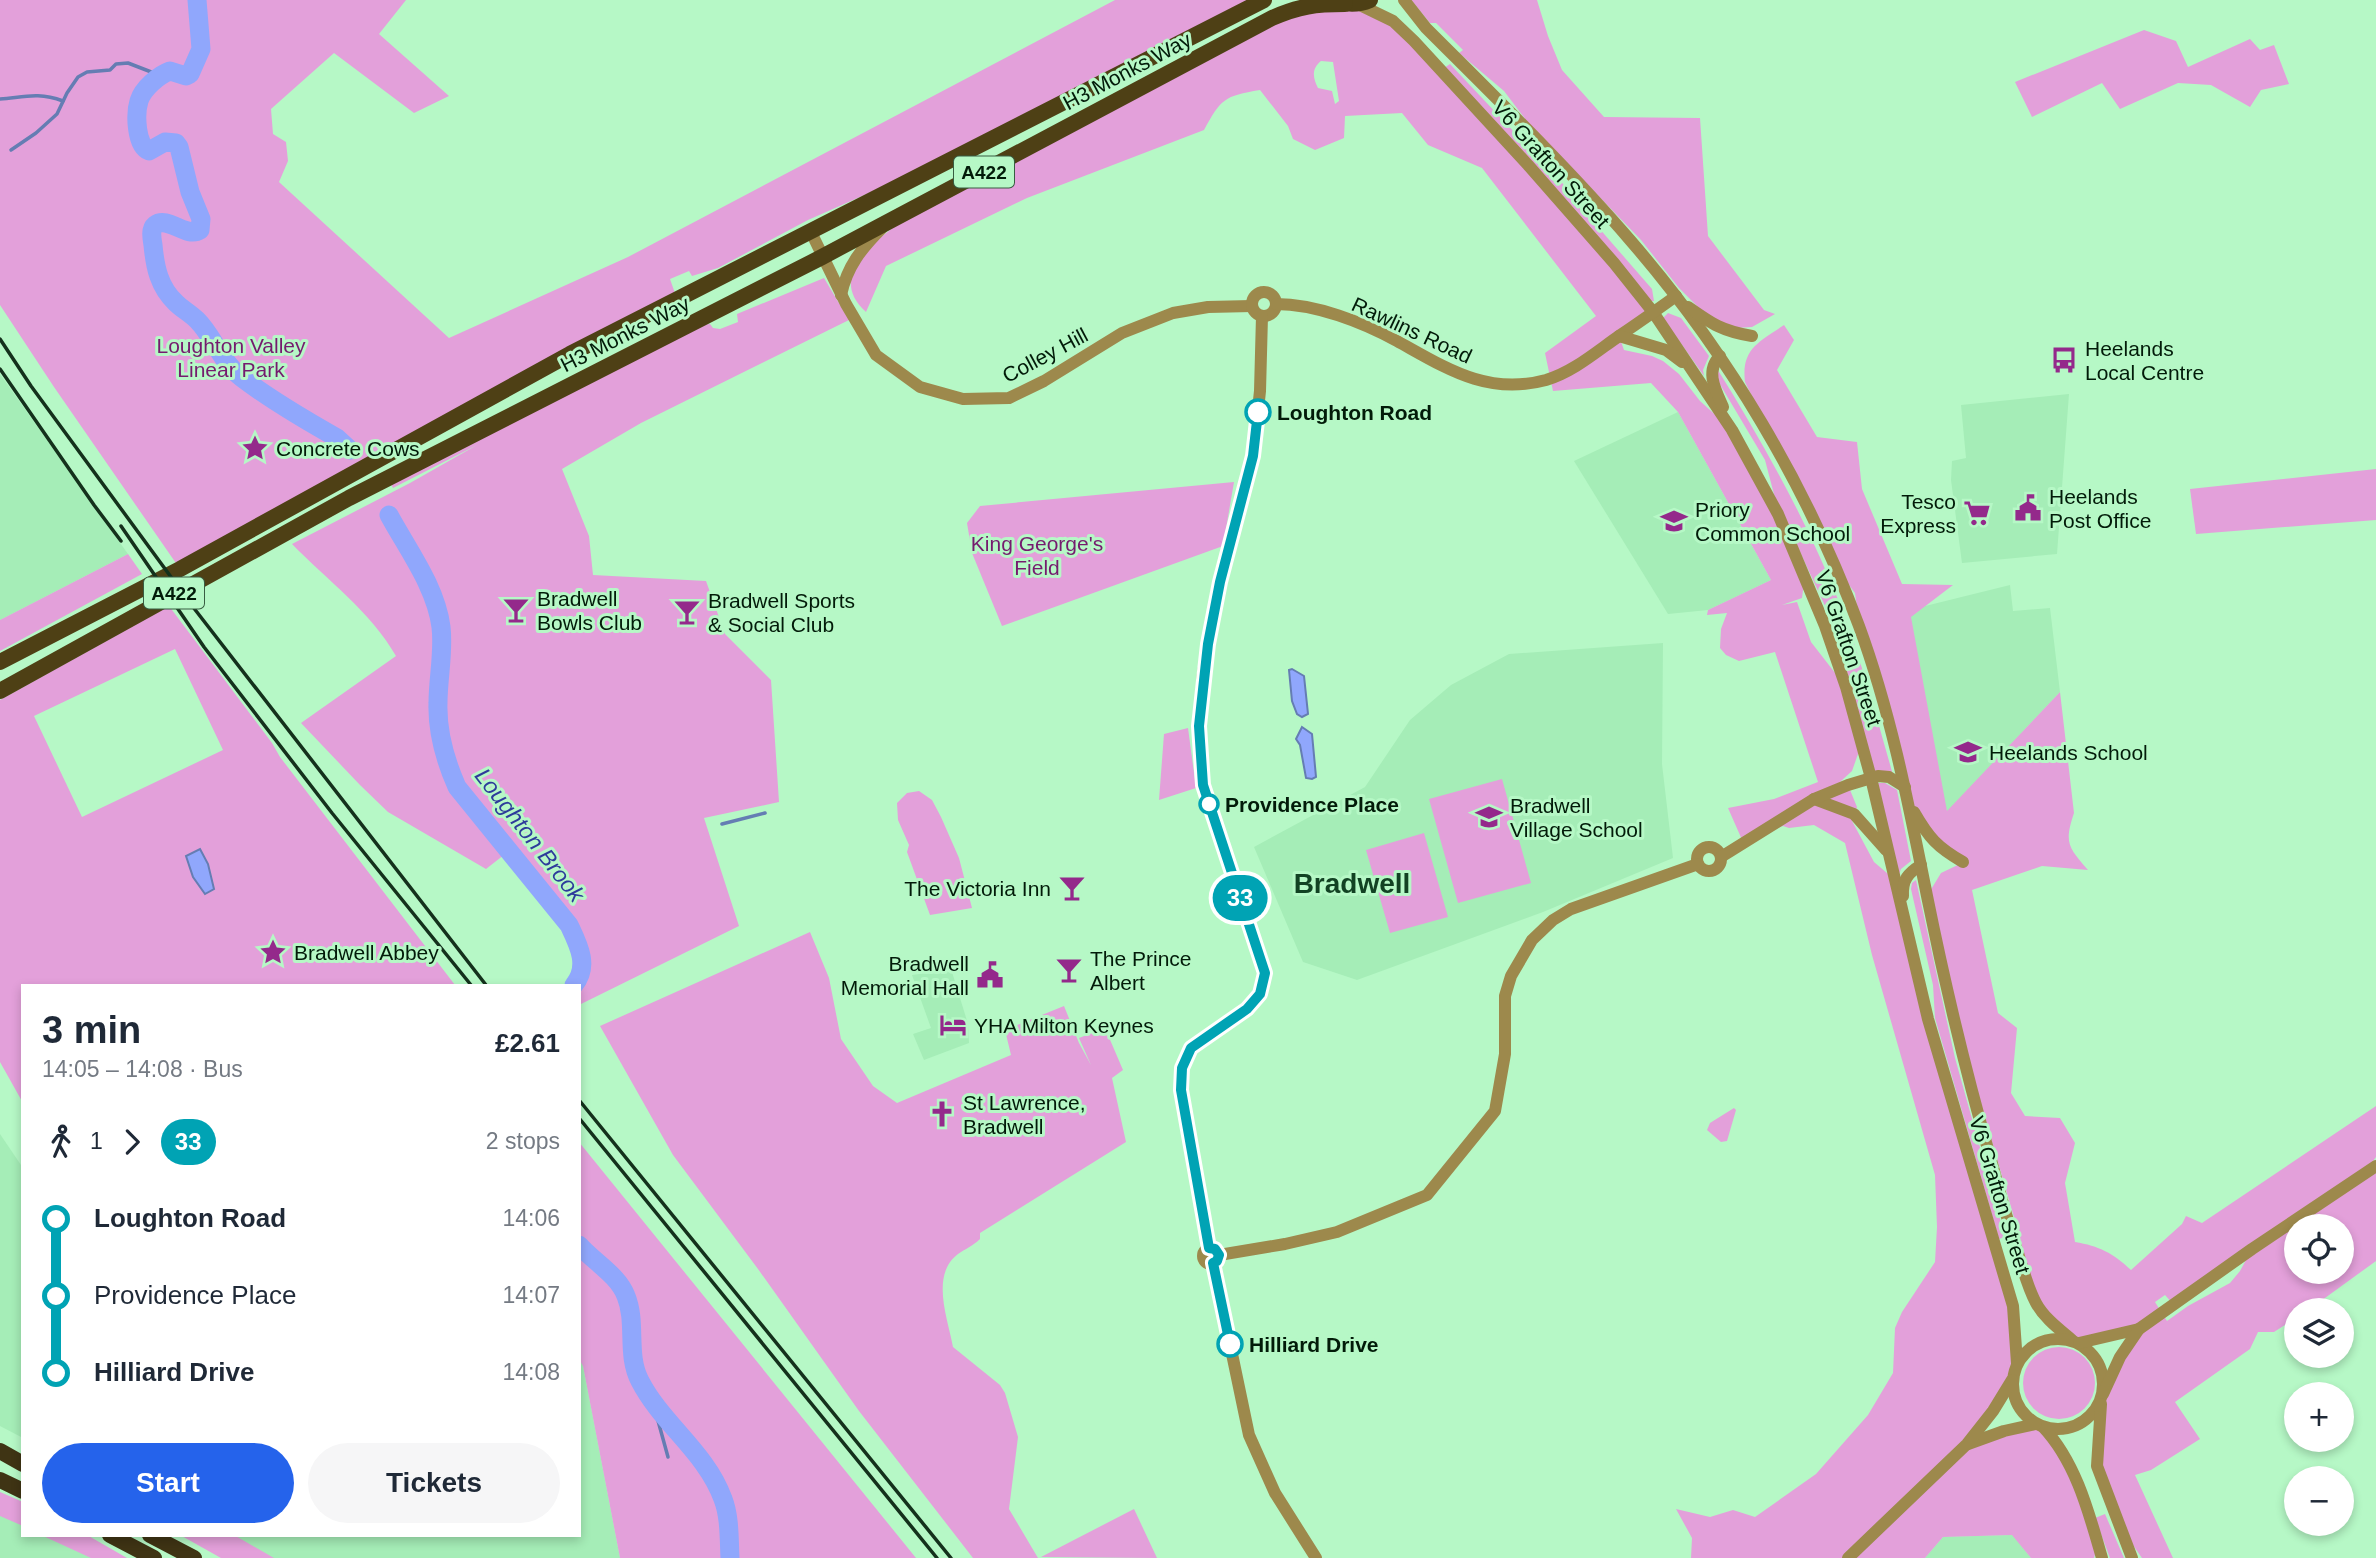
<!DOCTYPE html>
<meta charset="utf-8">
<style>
body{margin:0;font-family:Arial,sans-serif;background:#f6f6f7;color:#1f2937;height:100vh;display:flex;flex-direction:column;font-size:26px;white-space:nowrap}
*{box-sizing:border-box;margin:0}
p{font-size:23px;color:#747a83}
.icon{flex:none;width:38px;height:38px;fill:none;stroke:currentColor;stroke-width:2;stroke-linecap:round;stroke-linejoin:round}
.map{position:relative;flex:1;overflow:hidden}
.details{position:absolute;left:21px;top:984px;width:560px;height:553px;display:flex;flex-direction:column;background:#fff;border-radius:0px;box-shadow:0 4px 10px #0003}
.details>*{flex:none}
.badge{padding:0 14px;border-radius:23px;font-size:24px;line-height:46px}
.fabs{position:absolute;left:2284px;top:1214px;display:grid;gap:14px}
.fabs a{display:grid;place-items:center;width:70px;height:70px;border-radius:50%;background:#fff;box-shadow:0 4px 10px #0003;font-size:35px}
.map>.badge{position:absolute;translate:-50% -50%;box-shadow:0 0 0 4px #fff}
.legs{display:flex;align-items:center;gap:10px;height:77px;padding:0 21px;font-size:23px}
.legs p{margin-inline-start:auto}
.overview{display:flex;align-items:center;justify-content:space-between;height:119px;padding:0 21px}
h1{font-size:38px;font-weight:800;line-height:52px}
.cta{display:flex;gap:14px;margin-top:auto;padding:14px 21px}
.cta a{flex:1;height:80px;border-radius:42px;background:#2563eb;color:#fff;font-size:28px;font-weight:800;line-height:80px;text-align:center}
.cta a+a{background:#f6f6f7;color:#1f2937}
ul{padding:0 21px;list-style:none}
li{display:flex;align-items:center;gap:24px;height:77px;font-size:26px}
li i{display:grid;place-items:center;width:10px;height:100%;margin:0 9px;background:currentColor}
li i::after{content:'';width:18px;height:18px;margin:-9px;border:5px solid;border-radius:50%;background:#fff}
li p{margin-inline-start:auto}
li:first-child i{background:linear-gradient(#0000 50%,currentColor 0)}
li:last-child i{background:linear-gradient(currentColor 50%,#0000 0)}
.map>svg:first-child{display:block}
.built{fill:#a5edb7}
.green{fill:#e3a0da;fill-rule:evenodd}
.water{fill:#90a7fc;stroke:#657db3;stroke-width:2}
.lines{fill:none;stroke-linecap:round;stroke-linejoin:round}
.stream{stroke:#657db3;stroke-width:3.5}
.river{stroke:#90a7fc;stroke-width:19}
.tertiary{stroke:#9d894c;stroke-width:12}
.primary{stroke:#4e4015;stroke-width:16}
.trunk{stroke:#3f3414;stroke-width:16}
.rail{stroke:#14311c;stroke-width:3.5}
.line-1-casing{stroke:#fff;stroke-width:16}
.line-1{stroke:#00a3b4;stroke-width:10}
.stop-1-dot{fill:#fff;stroke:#00a3b4;stroke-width:3.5}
.labels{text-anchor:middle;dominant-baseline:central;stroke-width:6;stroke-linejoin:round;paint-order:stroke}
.shield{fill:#b6f8c6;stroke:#385d42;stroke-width:2}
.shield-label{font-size:19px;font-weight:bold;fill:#021b09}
.street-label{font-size:21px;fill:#021b09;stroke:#b6f8c6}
.park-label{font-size:21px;fill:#751b6e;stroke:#b6f8c6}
.poi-label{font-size:21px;fill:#021b09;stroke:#b6f8c6;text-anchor:start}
.stop-label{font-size:21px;font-weight:bold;fill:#021b09;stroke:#b6f8c6;text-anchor:start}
.water-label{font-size:23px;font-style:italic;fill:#2e3b9b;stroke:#b6f8c6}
.district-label{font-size:28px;font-weight:bold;fill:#124223;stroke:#b6f8c6}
</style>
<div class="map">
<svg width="2376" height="1558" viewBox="0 0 2376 1558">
<rect width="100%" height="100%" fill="#b6f8c6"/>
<!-- built -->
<g class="built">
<path d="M0 374 128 554 0 620Z"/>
<path d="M2069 394 2057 554 1962 563 1951 480 1952 461 1966 458 1961 405Z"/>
<path d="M1678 412 1771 580 1708 610 1668 614 1574 461Z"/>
<path d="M2010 585 2013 611 2050 608 2060 692 1947 812 1901 612Z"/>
<path d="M1663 643 1662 764 1673 858 1543 912 1357 980 1303 962 1254 847 1365 787 1410 720 1451 685 1509 654Z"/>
<path d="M947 970 952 972 968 1024 969 1043 924 1060 913 1034 931 1028 912 975Z"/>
<path d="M0 1134 23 1168V1438L0 1426Z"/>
<path d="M579 1345 620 1558H257L212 1535H579Z"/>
<path d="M0 1515 23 1524V1535H44L92 1558H0Z"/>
<path d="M2013 1535 2031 1558H1925L1943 1537Z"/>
</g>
<!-- green -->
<g class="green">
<path d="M0 0H406L379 34 449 96 414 113 334 53 271 109 273 134 286 142 288 161 279 182 449 338 628 257 1115 0H1264L1009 131 808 220 718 268 692 276 689 271 670 279 677 299 180 569 54 387 0 305Z"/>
<path d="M1411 0H1537L1548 36 1562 70 1604 117 1700 118 1708 236 1764 310 1775 314 1752 327 1736 328 1716 320 1702 311 1679 288 1641 240 1529 124 1504 91 1459 53 1463 50 1436 23H1430Z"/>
<path d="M1358 4 1393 21 1653 312 1619 336 1624 350 1652 356 1663 361 1679 374 1700 401 1732 430 1805 575 1802 598 1782 605 1797 602 1811 642 1846 687 1859 732 1858 754 1852 771 1840 782 1848 785 1857 807 1852 821 1874 862 1894 879 2013 1306 2017 1363 2013 1380 1968 1443 2036 1424 2054 1439 2098 1543 2094 1558H2031L2012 1535 1943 1537 1925 1558H1691L1692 1538 1676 1509 1710 1517 1733 1510 1755 1517 1816 1474 1868 1415 1893 1373 1895 1328 1902 1312 1935 1262 1937 1227 1935 1175 1872 955 1845 843 1814 825 1789 828 1783 826 1743 842 1728 808 1774 799 1818 782 1775 652 1739 661 1726 655 1720 648 1721 629 1727 613 1707 615 1708 610 1771 580 1678 412 1651 383 1553 391 1545 353 1596 316 1482 168 1428 145 1402 113 1345 116 1344 138 1315 150 1293 139 1288 126 1260 90C1224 96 1221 99 1204 130L1027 198 886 266 866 312C827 277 872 243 901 222L1269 14ZM1321 61 1333 62 1339 101 1335 104 1332 91 1318 88C1313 78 1311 69 1321 61Z"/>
<path d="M2144 30 2176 41 2188 67 2250 39 2260 50 2274 45 2289 84 2261 90 2250 107 2211 85 2178 83 2120 109 2102 83 2032 117 2015 82Z"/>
<path d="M1450 64 1584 206 1598 227 1652 289 1654 301H1651L1444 68Z"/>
<path d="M824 278 849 320 641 423 562 469 589 536 593 575 706 581 725 634 771 680 779 802 704 818 739 926 579 1005V985H574C605 948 533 878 509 851L486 869 388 812 360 785 301 723 396 656C371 612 327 580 292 544L410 483 477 445 393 488 389 480 688 326 710 324 713 328 720 329 738 322 737 314Z"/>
<path d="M1668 313 1681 318 1709 356 1703 370 1704 376 1663 318Z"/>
<path d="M1784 325 1794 340 1777 370 1817 437 1857 442 1862 489 1902 584 1953 585 1911 617 1947 811 2060 692 2074 813C2064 843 2068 847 2088 870L2042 866 1972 890 1998 1013 2017 1028 2011 1093 2025 1116 2060 1118 2075 1143 2065 1183 2075 1242C2099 1246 2113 1253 2131 1270L2182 1224 2186 1216 2202 1223 2376 1106V1157L2366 1171 2376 1166V1261L2307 1311H2296V1318L2274 1332H2258L2250 1349 2175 1402 2200 1439 2151 1470 2135 1475 2173 1558H2142L2119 1525 2100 1477 2101 1400 2138 1329 2079 1343 2047 1318 2017 1253 2016 1224 1945 980 1927 896 1941 873 1962 863 1940 849 1908 803 1860 629 1855 593 1834 565 1745 382C1741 348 1760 342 1784 325ZM2296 1227H2342V1272H2296ZM2251 1251 2240 1271 2230 1283 2188 1306 2167 1321 2155 1302 2165 1295 2173 1304Z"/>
<path d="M1716 367C1764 444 1808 523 1841 607 1862 662 1877 719 1893 775L1875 773 1840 646 1826 608 1775 498 1765 460 1718 381Z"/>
<path d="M2376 469V520L2196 534 2190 489Z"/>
<path d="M1234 482 1223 546 1002 626 972 553 967 523 980 506Z"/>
<path d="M128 554 142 574 0 651V620Z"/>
<path d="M169 606 272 743 280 757 455 985H23V1103L0 1062V700ZM175 649 223 750 82 817 34 716Z"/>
<path d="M1188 728 1196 788 1159 800 1164 734Z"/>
<path d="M1502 779 1531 883 1458 903 1429 799Z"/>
<path d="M1878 783H1885L1897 790 1911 861 1901 869 1898 877Z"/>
<path d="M919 791 932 800 941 817 959 858 972 908 930 915 907 852 909 845 898 820 897 803 907 793Z"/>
<path d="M1424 833 1448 917 1390 933 1366 850Z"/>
<path d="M1916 880 1955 1058 2005 1237 1999 1239 1935 1018 1933 985 1911 889 1912 883Z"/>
<path d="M810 932 829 978 841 1039 873 1086 897 1103 1011 1055 1005 1030 1064 1006 1079 1043 1091 1065 1079 1038 1105 1028 1123 1070 1112 1078 1126 1142 980 1233V1239C973 1246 965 1249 958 1254 930 1275 948 1319 953 1347L1000 1385 1005 1393 1018 1437 1009 1509 1038 1558H973L859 1411 758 1269 673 1155 600 1026Z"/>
<path d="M1734 1108 1736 1110 1727 1141 1721 1142 1707 1130 1710 1123Z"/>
<path d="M579 1142 916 1558H620L583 1366 579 1359Z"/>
<circle cx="2059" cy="1383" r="36"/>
<path d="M0 1492 23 1502V1526L0 1516Z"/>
<path d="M1134 1509 1157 1558 1041 1557Z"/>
<path d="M2105 1514 2124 1558H2110L2095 1518Z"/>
<path d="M41 1535H87L127 1558H91Z"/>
<path d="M180 1535H234L274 1558H221Z"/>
</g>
<!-- water -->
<g class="water">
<path d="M1292 669 1304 676 1308 714 1302 717 1297 714 1292 701 1289 670Z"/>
<path d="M1302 727 1312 734 1316 777 1312 779 1306 778 1300 745 1296 739Z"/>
<path d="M200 849 208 864 214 889 205 894 193 877 186 856Z"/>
</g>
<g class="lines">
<!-- stream -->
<g class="stream">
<path d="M0 99C25 97 38 92 63 101"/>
<path d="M11 150 36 133 57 114 67 93 78 77 87 72 110 70 116 64 128 63 159 75"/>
<path d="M722 824 765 813"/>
<path d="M652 1399 668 1457"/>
</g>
<!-- river -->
<g class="river">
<path d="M197 0 201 49 190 74 186 76 170 71C159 75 143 88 139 101 135 114 136 146 149 151L165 142 176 143 179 147 190 192 201 219 200 230C186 239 168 215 155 225 150 229 152 239 153 245 155 267 159 287 176 303 182 309 190 313 197 320 214 337 221 362 242 378 271 400 305 420 337 438L350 450"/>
<path d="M389 515C408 550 436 587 441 627 444 652 438 678 438 703 437 733 445 760 457 787L569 925C578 944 590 966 574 985"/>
<path d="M579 1245C594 1262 618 1275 626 1296 637 1323 626 1355 640 1381 662 1424 706 1452 723 1499 730 1517 729 1540 730 1558"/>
</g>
<!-- tertiary -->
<g class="tertiary">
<path d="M1404 0 1426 28C1495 97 1566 166 1630 240 1728 353 1807 486 1859 626 1891 713 1909 806 1927 896 1945 985 1966 1073 1991 1160 1999 1191 2008 1222 2018 1253 2023 1270 2028 1288 2036 1303 2044 1318 2059 1329 2072 1340"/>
<path d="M1358 4 1393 21 1414 41 1528 165 1614 263 1653 312 1732 430 1778 514 1825 626 1846 687 1871 778 1928 1019 2013 1306 2017 1363"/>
<path d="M810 230 846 304 876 355 920 387 963 399 1009 398 1044 381 1122 333 1173 313 1208 307 1252 306"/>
<circle cx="1264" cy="304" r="12"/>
<path d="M841 295C847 266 862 248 882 228"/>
<path d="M1276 304C1316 304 1362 322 1397 341 1446 368 1487 396 1546 380 1573 372 1596 352 1619 336 1638 323 1657 310 1676 296"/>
<path d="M1688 307C1712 324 1722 331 1752 336"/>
<path d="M1619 336 1666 350 1682 362"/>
<path d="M1720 356C1705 371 1715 389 1723 407"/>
<path d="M1814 799 1854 814 1886 850"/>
<path d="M1914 812C1929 838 1937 847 1963 862"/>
<circle cx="1709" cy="859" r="12"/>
<path d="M1721 857 1814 799 1848 785 1878 776 1889 777 1905 787"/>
<path d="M1903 896C1902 880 1908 873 1921 865"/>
<path d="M1210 1248 1181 1090 1182 1068 1191 1048 1247 1009 1260 994 1265 973 1203 785 1199 726 1203 673 1219 582 1253 456 1260 391 1262 316"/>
<circle cx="1211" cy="1256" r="8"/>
<path d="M1219 1255 1285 1244 1337 1232 1427 1195 1495 1111 1505 1054V996L1511 976 1532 940 1553 920 1571 909 1698 864"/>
<path d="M1213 1263 1249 1435 1275 1493 1316 1558"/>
<circle cx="2058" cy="1384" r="45"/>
<path d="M2079 1343 2139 1329"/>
<path d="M2103 1394 2120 1357 2139 1329 2252 1249 2376 1166"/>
<path d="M2101 1404 2097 1466 2132 1558"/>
<path d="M2043 1427C2076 1462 2089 1513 2102 1558"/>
<path d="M1968 1444 2004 1431 2036 1424"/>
<path d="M1848 1558 1967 1444 1993 1411 2012 1380"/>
</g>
<!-- primary -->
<g class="primary">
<path d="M1336 1C1348 5 1358 5 1370 0"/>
<path d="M0 662 180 569 570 354 1264 0"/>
<path d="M0 691 349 498 822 257 1272 18C1299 6 1316 4 1345 4"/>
</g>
<!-- trunk -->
<g class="trunk">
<path d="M0 1451 23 1464"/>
<path d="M0 1480 23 1491"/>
<path d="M110 1535 154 1558"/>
<path d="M150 1535 194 1558"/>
</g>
<!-- rail -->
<g class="rail">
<path d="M0 339 31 386 193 607 486 985"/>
<path d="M0 369 94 505 121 541"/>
<path d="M121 526 204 647 332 813 471 985"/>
<path d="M579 1100 951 1558"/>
<path d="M579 1118 937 1558"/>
</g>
</g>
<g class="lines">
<!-- line-1 casing -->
<g class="line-1-casing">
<path id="line-1" d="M1230 1344 1213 1263 1217 1261 1219 1255 1215 1249 1209 1248 1181 1090 1182 1068 1191 1048 1247 1009 1260 994 1265 973 1203 785 1199 726 1208 644 1220 582 1253 456 1258 412"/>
</g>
<!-- line-1 -->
<use href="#line-1" class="line-1"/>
</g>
<!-- icons -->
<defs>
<g id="bus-bare" transform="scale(2.1)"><path d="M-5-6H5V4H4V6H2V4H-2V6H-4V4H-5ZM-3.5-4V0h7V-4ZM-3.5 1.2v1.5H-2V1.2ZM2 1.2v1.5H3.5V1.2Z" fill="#94298b" stroke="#b6f8c6" stroke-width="2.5" paint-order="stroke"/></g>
<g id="sight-bare" transform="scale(2.1)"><path d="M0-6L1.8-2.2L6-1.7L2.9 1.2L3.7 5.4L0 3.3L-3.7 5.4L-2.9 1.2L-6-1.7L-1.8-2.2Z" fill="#94298b" stroke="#b6f8c6" stroke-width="2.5" paint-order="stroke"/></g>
<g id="civic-bare" transform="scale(2.1)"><path d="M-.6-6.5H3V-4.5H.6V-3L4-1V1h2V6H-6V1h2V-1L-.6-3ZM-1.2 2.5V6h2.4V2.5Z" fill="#94298b" stroke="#b6f8c6" stroke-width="2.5" paint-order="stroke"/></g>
<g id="supermarket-bare" transform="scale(2.1)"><path d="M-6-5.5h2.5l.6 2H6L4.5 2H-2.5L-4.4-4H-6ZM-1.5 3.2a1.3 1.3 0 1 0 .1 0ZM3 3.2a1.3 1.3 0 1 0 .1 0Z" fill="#94298b" stroke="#b6f8c6" stroke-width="2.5" paint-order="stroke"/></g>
<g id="school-bare" transform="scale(2.1)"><path d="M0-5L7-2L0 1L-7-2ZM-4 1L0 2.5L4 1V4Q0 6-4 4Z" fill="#94298b" stroke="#b6f8c6" stroke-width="2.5" paint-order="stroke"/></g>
<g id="bar-bare" transform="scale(2.1)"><path d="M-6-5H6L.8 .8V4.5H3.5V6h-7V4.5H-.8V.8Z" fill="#94298b" stroke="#b6f8c6" stroke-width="2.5" paint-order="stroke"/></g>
<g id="hotel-bare" transform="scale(2.1)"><path d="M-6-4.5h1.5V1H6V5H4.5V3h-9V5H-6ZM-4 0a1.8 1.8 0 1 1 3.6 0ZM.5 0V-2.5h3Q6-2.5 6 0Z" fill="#94298b" stroke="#b6f8c6" stroke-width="2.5" paint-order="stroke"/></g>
<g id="church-bare" transform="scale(2.1)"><path d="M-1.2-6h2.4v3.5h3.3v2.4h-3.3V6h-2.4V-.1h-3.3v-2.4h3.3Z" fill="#94298b" stroke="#b6f8c6" stroke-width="2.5" paint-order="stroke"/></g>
</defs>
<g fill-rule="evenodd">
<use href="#bus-bare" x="2064" y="360"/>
<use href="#sight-bare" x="255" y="448"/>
<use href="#civic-bare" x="2028" y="508"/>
<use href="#supermarket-bare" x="1977" y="513"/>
<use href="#school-bare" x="1674" y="521"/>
<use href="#bar-bare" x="516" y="610"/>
<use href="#bar-bare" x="687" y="612"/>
<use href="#school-bare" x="1968" y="752"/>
<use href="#school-bare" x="1489" y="817"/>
<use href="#bar-bare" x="1072" y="888"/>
<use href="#sight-bare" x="273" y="952"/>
<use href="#bar-bare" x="1069" y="970"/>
<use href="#civic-bare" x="990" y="975"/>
<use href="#hotel-bare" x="953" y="1025"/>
<use href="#church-bare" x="942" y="1114"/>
</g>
<!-- markers -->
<g class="stop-1-dot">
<circle cx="1258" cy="412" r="12"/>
<circle cx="1209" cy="804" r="9"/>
<circle cx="1230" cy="1344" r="12"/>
</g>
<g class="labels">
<!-- shield labels -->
<g class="shield">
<rect x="954" y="156.5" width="60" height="31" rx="5"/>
<rect x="144" y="577.5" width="60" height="31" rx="5"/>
</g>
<g class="shield-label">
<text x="984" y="172">A422</text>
<text x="174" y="593">A422</text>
</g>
<!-- street labels -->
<g class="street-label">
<text transform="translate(1127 71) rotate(-28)">H3 Monks Way</text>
<text transform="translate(1551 164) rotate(48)">V6 Grafton Street</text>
<text transform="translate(1412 330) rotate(25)">Rawlins Road</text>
<text transform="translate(625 334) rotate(-27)">H3 Monks Way</text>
<text transform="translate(1045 355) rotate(-28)">Colley Hill</text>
<text transform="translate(1849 648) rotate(71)">V6 Grafton Street</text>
<text transform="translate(2000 1195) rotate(73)">V6 Grafton Street</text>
</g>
<!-- park labels -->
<g class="park-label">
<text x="231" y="345">Loughton Valley<tspan x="231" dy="24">Linear Park</tspan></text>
<text x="1037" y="543">King George's<tspan x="1037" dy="24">Field</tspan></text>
</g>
<!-- poi labels -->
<g class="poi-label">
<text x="2085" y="348">Heelands<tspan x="2085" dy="24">Local Centre</tspan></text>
<text x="276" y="448">Concrete Cows</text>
<text x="2049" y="496">Heelands<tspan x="2049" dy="24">Post Office</tspan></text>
<text x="1956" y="501" text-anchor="end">Tesco<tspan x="1956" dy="24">Express</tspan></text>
<text x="1695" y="509">Priory<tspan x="1695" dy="24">Common School</tspan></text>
<text x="537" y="598">Bradwell<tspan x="537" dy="24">Bowls Club</tspan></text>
<text x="708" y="600">Bradwell Sports<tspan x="708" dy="24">&amp; Social Club</tspan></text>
<text x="1989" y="752">Heelands School</text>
<text x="1510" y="805">Bradwell<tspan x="1510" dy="24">Village School</tspan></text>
<text x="1051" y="888" text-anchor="end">The Victoria Inn</text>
<text x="294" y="952">Bradwell Abbey</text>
<text x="1090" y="958">The Prince<tspan x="1090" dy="24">Albert</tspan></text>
<text x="969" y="963" text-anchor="end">Bradwell<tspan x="969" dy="24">Memorial Hall</tspan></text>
<text x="974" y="1025">YHA Milton Keynes</text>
<text x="963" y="1102">St Lawrence,<tspan x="963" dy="24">Bradwell</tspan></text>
</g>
<!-- stop labels -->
<g class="stop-label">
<text x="1277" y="412">Loughton Road</text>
<text x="1225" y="804">Providence Place</text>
<text x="1249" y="1344">Hilliard Drive</text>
</g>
<!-- water labels -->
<g class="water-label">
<text transform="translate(530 835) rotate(52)">Loughton Brook</text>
</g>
<!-- district labels -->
<g class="district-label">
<text x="1352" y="883">Bradwell</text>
</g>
</g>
</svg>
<div class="fabs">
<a><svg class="icon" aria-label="locate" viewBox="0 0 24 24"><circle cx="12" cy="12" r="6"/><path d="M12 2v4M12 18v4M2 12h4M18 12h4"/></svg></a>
<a><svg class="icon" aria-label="layers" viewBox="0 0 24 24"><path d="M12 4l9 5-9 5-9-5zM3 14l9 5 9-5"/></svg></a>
<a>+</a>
<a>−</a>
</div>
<b class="badge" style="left:1240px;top:898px;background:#00a3b4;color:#fff">33</b>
<section class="details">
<div class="overview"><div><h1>3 min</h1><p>14:05 – 14:08 · Bus</p></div><b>£2.61</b></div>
<div class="legs"><svg class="icon" aria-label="walk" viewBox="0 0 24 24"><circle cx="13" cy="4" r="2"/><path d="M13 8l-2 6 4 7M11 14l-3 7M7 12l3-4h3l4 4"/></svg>1<svg class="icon" aria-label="forward" viewBox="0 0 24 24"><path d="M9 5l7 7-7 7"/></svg><b class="badge" style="background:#00a3b4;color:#fff">33</b><p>2 stops</p></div>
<ul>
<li><i style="color:#00a3b4"></i><b>Loughton Road</b><p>14:06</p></li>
<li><i style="color:#00a3b4"></i><span>Providence Place</span><p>14:07</p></li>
<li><i style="color:#00a3b4"></i><b>Hilliard Drive</b><p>14:08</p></li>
</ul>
<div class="cta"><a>Start</a><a>Tickets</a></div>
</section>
</div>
